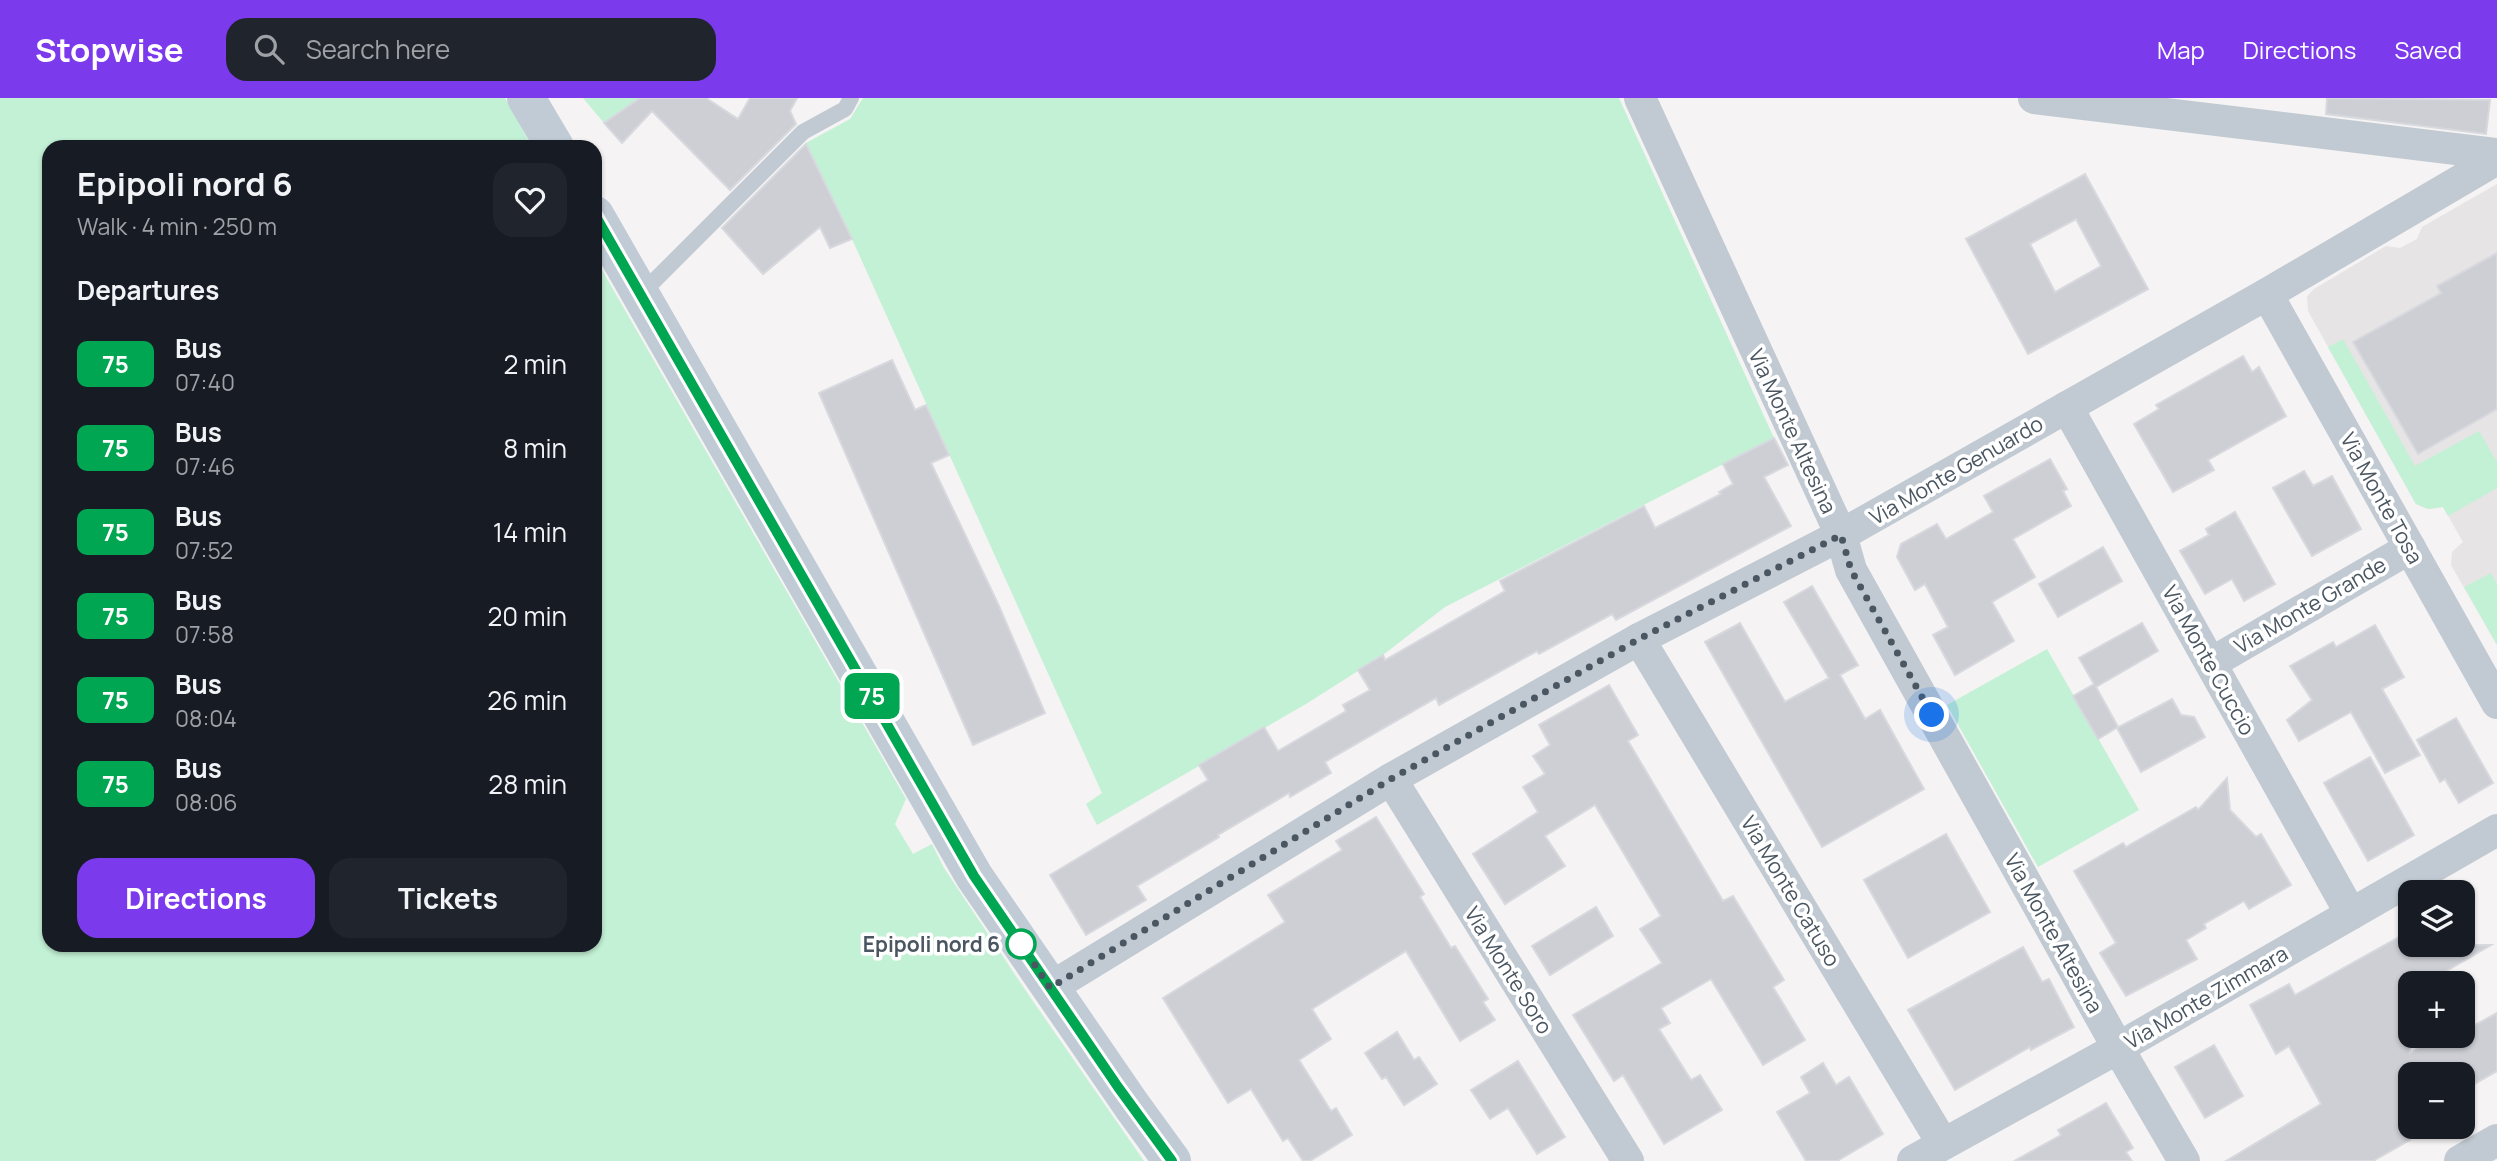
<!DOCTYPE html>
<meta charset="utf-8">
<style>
body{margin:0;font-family:Manrope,sans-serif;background:#20242c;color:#f1f3f6;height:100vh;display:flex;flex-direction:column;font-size:26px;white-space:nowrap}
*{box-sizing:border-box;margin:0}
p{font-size:23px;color:#9ea1a6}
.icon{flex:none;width:38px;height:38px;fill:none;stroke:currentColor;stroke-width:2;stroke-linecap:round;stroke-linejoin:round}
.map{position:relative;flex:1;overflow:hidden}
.side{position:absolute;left:42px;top:42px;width:560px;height:812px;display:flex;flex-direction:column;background:#171b24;border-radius:21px;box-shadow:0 2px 5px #0004}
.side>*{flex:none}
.badge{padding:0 14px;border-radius:10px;font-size:24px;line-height:46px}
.buttons{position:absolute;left:2398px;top:782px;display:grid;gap:14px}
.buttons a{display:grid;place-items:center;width:77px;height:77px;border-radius:14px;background:#171b24;box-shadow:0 2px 5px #0004;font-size:35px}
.you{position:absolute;width:35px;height:35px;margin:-18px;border:5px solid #fff;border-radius:50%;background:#1a73e8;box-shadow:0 0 0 10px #1a73e833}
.map>.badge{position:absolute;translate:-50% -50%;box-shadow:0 0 0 4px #fff}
h2{padding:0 35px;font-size:26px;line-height:63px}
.round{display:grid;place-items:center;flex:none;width:74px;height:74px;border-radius:21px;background:#20242c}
.summary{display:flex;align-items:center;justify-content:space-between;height:119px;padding:0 35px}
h1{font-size:33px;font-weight:700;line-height:52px}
.action{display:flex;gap:14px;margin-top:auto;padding:14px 35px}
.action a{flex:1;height:80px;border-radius:21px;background:#7c3aed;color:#fff;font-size:28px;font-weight:700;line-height:80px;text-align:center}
.action a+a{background:#20242c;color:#f1f3f6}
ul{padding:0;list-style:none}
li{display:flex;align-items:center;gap:21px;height:84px;padding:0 35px}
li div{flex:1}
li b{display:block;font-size:26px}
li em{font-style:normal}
li .badge{min-width:77px;font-weight:700;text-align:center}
header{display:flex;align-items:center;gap:42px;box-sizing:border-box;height:98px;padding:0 35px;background:#7c3aed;color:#fff}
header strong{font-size:33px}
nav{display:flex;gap:38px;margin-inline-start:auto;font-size:24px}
.search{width:490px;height:63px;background:#20242c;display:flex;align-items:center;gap:18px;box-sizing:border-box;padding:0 24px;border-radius:21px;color:#9ea1a6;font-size:26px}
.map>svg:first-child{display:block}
.education{fill:#e6e4e5}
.green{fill:#c3f1d5}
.building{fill:#cdcfd5;stroke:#d7d9de;stroke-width:2;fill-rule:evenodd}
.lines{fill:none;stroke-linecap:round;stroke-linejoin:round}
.lane{stroke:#c1cad2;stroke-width:16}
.street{stroke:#c1cad2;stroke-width:32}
.secondary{stroke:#c1cbd6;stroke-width:38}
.line-casing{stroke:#fff;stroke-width:16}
.line{stroke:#00a651;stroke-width:10}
.walk{stroke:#4a5661;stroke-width:7;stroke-dasharray:0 12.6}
.stop-dot{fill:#fff;stroke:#00a651;stroke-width:3.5}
.labels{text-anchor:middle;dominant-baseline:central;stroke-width:7;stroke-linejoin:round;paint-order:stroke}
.street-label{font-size:21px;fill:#4a5661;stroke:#fff}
.stop-label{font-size:21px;font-weight:bold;fill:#4a5661;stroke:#fff;text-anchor:end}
</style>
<header>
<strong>Stopwise</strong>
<div class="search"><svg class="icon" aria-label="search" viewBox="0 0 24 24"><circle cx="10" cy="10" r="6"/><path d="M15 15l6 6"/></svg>Search here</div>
<nav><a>Map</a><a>Directions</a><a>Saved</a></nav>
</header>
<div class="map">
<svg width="2497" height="1063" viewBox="0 0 2497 1063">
<rect width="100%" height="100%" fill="#f5f3f3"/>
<!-- education -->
<path class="education" d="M2497 86V547L2451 467 2452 454 2463 444 2443 409 2428 411 2416 406 2308 213 2307 198 2314 191 2386 148 2400 150 2417 141 2422 129Z"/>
<!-- green -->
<g class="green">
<path d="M0 0H505L532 49H49V847H595V160L906 701 895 726 913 756 932 746 944 770 1028 896 1144 1063H0Z"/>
<path d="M583 0H642L604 25Z"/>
<path d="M863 0H1619L1774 340 1445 509 1383 557 1306 606 1097 727 1086 706 1102 695 852 141 806 45 850 21Z"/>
<path d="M2343 241 2415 368 2479 333 2497 364V390L2448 418 2443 409 2428 411 2416 406 2328 249Z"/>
<path d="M2491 475 2497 486V547L2464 489Z"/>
<path d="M2047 551 2139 712 2038 769 1947 607Z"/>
</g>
<!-- building -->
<g class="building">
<path d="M640 0H706L738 21 750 0H797L790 13 796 26 730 92 652 13 622 45 604 25Z"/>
<path d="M2327 0 2490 2 2486 36 2326 16Z"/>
<path d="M806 46 852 141 830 150 820 129 763 176 722 130Z"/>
<path d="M2085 76 2148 191 2028 256 1966 141ZM2076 121 2101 168 2055 194 2030 146Z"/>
<path d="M2497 155V311L2418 356 2353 244 2441 195 2437 188Z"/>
<path d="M2243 258 2252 274 2259 269 2286 318 2208 362 2214 372 2173 394 2134 326 2159 311 2156 307Z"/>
<path d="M892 262 915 312 926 307 949 357 931 365 999 508 1045 615 973 647 819 295Z"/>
<path d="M1774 340 1788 367 1764 379 1791 428 1616 522 1612 516 1539 556 1537 553 1439 607 1436 600 1325 664 1331 675 1290 699 1289 695 1218 737 1219 739 1137 788 1146 802 1086 837 1050 777 1208 682 1199 667 1264 629 1278 653 1346 613 1343 607 1370 592 1358 572 1383 557 1385 562 1505 493 1500 483 1644 408 1655 430 1721 396 1719 394 1733 386 1723 366Z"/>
<path d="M2050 361 2067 391 2063 393 2071 408 2013 441 2035 479 1992 504 2014 543 1955 577 1933 537 1948 529 1925 486 1915 492 1897 459 1901 446 1937 426 1946 441 1993 414 1984 398Z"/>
<path d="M2304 373 2313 388 2332 378 2361 431 2312 458 2273 390Z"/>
<path d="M2235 414 2275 486 2244 503 2232 481 2205 496 2180 453 2209 437 2206 431Z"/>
<path d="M2103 449 2122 483 2058 519 2039 486Z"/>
<path d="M1812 488 1858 567 1840 577 1865 621 1880 612 1924 691 1822 749 1705 544 1740 525 1785 604 1829 580 1784 504Z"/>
<path d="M2142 525 2158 553 2096 589 2118 629 2098 641 2073 598 2094 586 2079 560Z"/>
<path d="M2375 527 2404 579 2382 591 2420 657 2385 675 2351 614 2299 643 2287 622 2312 602 2290 568 2333 544 2336 549Z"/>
<path d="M1609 587 1638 637 1628 643 1723 803 1733 798 1784 882 1773 889 1805 942 1763 967 1711 881 1661 910 1670 925 1659 931 1691 982 1700 977 1722 1012 1664 1046 1623 977 1614 983 1573 917 1662 865 1640 831 1661 818 1595 707 1545 738 1565 768 1505 806 1473 756 1538 714 1523 689 1545 676 1533 658 1550 647 1539 627Z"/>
<path d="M2172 601 2181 617 2194 619 2205 639 2141 674 2117 630Z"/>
<path d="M2456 620 2493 685 2459 705 2445 681 2440 684 2417 642Z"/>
<path d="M2370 659 2414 737 2368 763 2324 685Z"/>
<path d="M2227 680 2230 712 2256 739 2261 736 2291 787 2249 811 2244 803 2204 826 2206 830 2186 842 2197 861 2126 898 2100 855 2116 845 2074 773 2123 745 2126 749 2196 709 2198 712Z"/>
<path d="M1376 719 1424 796 1420 799 1451 850 1455 848 1488 901 1483 904 1495 922 1460 943 1406 853 1312 911 1331 941 1299 962 1331 1013 1336 1010 1352 1037 1310 1063H1303L1288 1040 1283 1043 1251 991 1228 1005 1163 900 1285 824 1268 797 1342 752 1336 743Z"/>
<path d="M1946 736 1990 814 1908 860 1864 782Z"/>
<path d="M1596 809 1613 838 1550 877 1532 848Z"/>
<path d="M2410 833V847H2491L2424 886H2410V955L2439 938H2462V934L2497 915V973L2462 993V976H2410V1042L2373 1063H2226L2321 1006 2289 948 2276 956 2250 907 2289 886 2295 897Z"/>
<path d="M2023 849 2042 884 2049 881 2074 929 2031 952 2030 949 1955 992 1908 912Z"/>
<path d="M1397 934 1414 962 1419 959 1437 986 1404 1007 1386 979 1382 981 1365 955Z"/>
<path d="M2214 947 2243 998 2205 1020 2175 969Z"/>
<path d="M1518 963 1565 1039 1537 1056 1508 1010 1490 1021 1471 992Z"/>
<path d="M1823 965 1836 987 1849 979 1883 1036 1837 1063H1806L1777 1014 1810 995 1801 979Z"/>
<path d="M2106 1005 2133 1050 2126 1054 2132 1063H2014L2061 1037 2058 1032Z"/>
</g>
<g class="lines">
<!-- lane -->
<path class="lane" d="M641 196 803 34 845 11 851 0"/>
<!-- street -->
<g class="street">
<path d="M1640 0 1841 437 1851 472 2118 950 2184 1063"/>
<path d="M2034 0 2497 56"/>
<path d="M2267 196 2497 605"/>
<path d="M2067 309 2351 816"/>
<path d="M1639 541 1943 1046"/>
<path d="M2211 565 2410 450"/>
<path d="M1391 681 1628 1063"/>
<path d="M1050 890 1391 681 1639 541 1841 437 2267 196 2497 61"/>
<path d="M1913 1063 2118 950 2497 732"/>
<path d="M2460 1063 2497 1042"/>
</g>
<!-- secondary -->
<g class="secondary">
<path d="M526 0 555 49"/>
<path d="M595 117 974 778 1132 1008 1172 1063"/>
</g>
</g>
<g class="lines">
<!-- line casing -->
<g class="line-casing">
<path id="line" d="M595 117 974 778 1118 989 1172 1063"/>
</g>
<!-- line -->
<use href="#line" class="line"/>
<!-- walk -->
<path class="walk" d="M1021 846 1050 890 1391 681 1639 541 1841 437 1851 472 1932 617"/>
</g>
<!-- markers -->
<circle class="stop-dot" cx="1021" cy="846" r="14"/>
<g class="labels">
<!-- street labels -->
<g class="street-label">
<text transform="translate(1793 333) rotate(65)">Via Monte Altesina</text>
<text transform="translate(1956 372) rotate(-30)">Via Monte Genuardo</text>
<text transform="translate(2382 400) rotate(61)">Via Monte Tosa</text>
<text transform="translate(2310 507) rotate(-30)">Via Monte Grande</text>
<text transform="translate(2209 562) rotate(61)">Via Monte Cuccio</text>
<text transform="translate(1791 793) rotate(59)">Via Monte Catuso</text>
<text transform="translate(2054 835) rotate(61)">Via Monte Altesina</text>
<text transform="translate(1509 872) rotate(58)">Via Monte Soro</text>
<text transform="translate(2206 899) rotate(-30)">Via Monte Zimmara</text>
</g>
<!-- stop labels -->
<g class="stop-label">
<text x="1000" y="846">Epipoli nord 6</text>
</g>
</g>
</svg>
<div class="buttons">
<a><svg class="icon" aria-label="layers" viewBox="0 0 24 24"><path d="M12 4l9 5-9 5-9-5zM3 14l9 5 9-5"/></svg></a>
<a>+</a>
<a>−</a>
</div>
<div class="you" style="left:1932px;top:617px"></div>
<b class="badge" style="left:872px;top:598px;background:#00a651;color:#fff">75</b>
<section class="side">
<div class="summary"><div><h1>Epipoli nord 6</h1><p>Walk · 4 min · 250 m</p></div><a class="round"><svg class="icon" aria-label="heart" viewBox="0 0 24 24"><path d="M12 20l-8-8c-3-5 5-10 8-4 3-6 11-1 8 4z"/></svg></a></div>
<h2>Departures</h2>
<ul>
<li><span class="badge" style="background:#00a651;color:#fff">75</span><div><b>Bus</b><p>07:40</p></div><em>2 min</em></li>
<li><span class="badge" style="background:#00a651;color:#fff">75</span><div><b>Bus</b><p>07:46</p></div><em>8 min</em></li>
<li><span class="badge" style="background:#00a651;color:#fff">75</span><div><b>Bus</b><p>07:52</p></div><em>14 min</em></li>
<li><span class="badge" style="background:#00a651;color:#fff">75</span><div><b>Bus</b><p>07:58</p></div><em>20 min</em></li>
<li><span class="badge" style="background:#00a651;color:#fff">75</span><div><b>Bus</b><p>08:04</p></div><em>26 min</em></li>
<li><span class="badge" style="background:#00a651;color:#fff">75</span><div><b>Bus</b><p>08:06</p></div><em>28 min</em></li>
</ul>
<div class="action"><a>Directions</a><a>Tickets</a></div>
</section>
</div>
